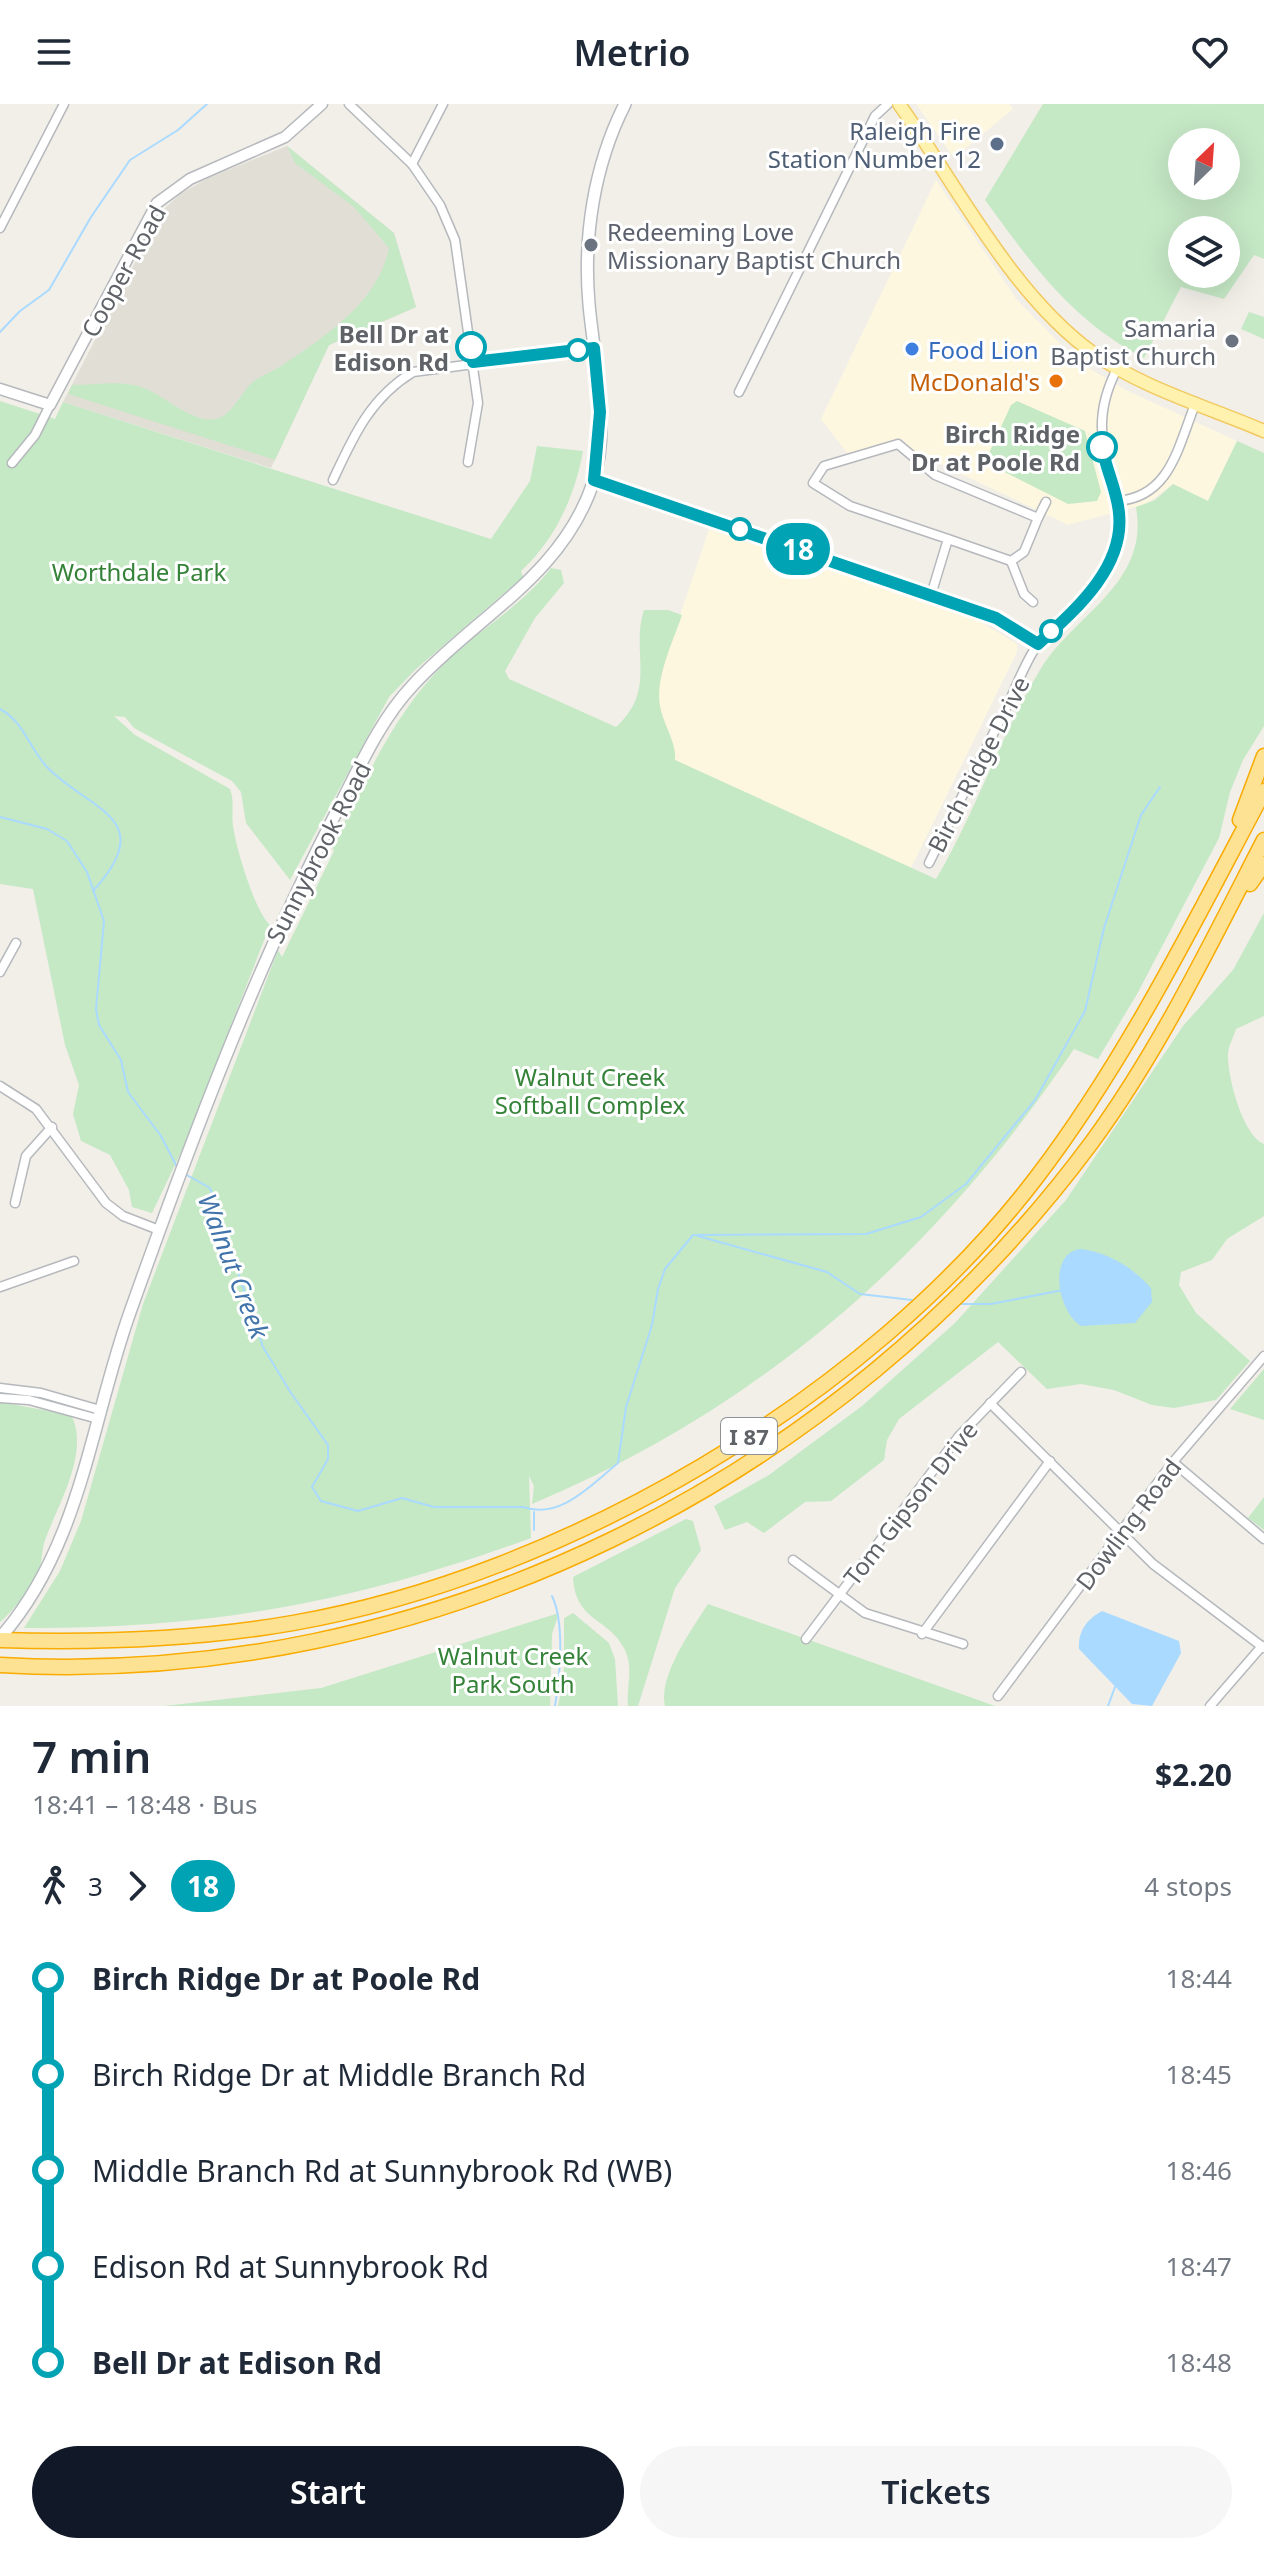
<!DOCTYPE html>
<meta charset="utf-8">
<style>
body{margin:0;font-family:"Noto Sans",sans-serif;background:#f6f6f7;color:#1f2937;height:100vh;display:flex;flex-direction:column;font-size:30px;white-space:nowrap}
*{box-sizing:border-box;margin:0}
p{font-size:26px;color:#747a83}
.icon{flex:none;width:44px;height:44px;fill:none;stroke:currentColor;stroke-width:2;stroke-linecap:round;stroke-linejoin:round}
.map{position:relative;height:1602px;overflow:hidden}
.side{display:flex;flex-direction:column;background:#fff;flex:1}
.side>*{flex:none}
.badge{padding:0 16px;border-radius:26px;font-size:28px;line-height:52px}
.needle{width:52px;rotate:25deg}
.buttons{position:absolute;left:1168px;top:24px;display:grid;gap:16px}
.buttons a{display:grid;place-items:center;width:72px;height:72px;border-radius:50%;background:#fff;box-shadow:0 8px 32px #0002;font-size:40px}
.map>.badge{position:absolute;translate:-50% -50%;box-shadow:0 0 0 4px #fff}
.legs{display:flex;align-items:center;gap:12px;height:88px;padding:0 32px;font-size:26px}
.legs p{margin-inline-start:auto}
.head{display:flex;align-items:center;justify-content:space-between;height:136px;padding:0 32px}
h1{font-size:44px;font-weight:600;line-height:60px}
.button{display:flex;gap:16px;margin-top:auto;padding:16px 32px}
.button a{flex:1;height:92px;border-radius:48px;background:#111827;color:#fff;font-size:32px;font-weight:600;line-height:92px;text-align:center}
.button a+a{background:#f6f6f7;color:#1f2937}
ul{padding:0 32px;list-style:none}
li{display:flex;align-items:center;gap:28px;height:96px;font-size:30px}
li i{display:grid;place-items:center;width:12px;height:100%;margin:0 10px;background:currentColor}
li i::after{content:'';width:20px;height:20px;margin:-10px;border:6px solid;border-radius:50%;background:#fff}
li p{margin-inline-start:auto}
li:first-child i{background:linear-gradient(#0000 50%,currentColor 0)}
li:last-child i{background:linear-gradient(currentColor 50%,#0000 0)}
header{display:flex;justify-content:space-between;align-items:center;height:104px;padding:0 32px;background:#fff;font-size:36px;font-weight:600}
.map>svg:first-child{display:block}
.commercial{fill:#fef7e0}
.education{fill:#e1ded6}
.green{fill:#c5e8c5;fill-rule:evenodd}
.water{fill:#aadaff}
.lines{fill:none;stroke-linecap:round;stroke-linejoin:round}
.stream{stroke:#aadaff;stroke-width:2}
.minor-casing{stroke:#b5b8bc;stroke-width:11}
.tertiary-casing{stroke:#b5b8bc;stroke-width:13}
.secondary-casing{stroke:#b6babf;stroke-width:14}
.primary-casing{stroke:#f2c960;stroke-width:15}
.motorway-casing{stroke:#f9ab00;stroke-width:17}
.minor{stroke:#fff;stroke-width:8}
.tertiary{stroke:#fff;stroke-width:10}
.secondary{stroke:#fff;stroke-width:11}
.primary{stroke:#fff2af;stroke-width:12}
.motorway{stroke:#fde293;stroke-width:14}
.line-1-casing{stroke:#fff;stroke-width:18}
.line-1{stroke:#00a3b4;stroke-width:12}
.service-dot{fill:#5c6f8a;stroke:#fff;stroke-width:3}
.worship-dot{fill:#6b7280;stroke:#fff;stroke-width:3}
.stop-1-dot{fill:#fff;stroke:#00a3b4;stroke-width:4}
.shop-dot{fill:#3f7fe0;stroke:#fff;stroke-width:3}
.food-dot{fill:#e8710a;stroke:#fff;stroke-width:3}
.labels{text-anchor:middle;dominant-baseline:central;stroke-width:6;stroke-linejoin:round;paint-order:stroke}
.shield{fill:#fff;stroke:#8f9295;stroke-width:2}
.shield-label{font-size:22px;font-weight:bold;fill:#5f6368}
.service-label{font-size:24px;fill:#4e5e75;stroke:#fff;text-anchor:end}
.worship-label{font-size:24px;fill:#5b616d;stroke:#fff;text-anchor:start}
.street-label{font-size:24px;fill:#5f6368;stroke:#fff}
.stop-label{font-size:24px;font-weight:bold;fill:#5f6368;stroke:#fff;text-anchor:end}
.shop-label{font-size:24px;fill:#366cbe;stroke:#fff;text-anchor:start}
.food-label{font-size:24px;fill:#c56008;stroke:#fff;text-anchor:end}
.park-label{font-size:24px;fill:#348238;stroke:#fff}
.water-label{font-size:26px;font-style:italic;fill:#4174aa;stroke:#fff}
</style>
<header><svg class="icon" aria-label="menu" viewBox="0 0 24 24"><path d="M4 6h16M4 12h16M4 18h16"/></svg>Metrio<svg class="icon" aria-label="heart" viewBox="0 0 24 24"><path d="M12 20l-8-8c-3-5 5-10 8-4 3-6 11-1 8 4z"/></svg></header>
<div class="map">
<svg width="1264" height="1602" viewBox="0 0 1264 1602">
<rect width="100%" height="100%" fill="#f1efe8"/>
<!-- commercial -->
<g class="commercial">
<path d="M916 0H1009L1013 5 954 54Z"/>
<path d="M936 76 1017 196 1078 258 1126 286 1237 337 1208 397 1173 380 1146 400 1068 421 895 338 851 354 821 315Z"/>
<path d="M709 425 981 518 1017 540V548L911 764 637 639Z"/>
</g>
<!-- education -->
<path class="education" d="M287 42 394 129 416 203 329 241 271 364 63 298 161 108 180 90 208 74Z"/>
<!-- green -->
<g class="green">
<path d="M1043 0H1264V155L1254 151 1224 195 1181 183 1144 254C1072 217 1031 159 985 96ZM1182 38H1226V82H1182ZM1182 126H1226V170H1182Z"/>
<path d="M287 42 394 129 416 203 329 241 275 356 68 290 72 281C92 281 114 277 133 281 161 285 188 320 216 315 232 312 241 287 254 277 262 271 272 268 281 262 324 233 378 199 389 144L354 103 295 59Z"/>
<path d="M1249 208 1264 213V235L1241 225Z"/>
<path d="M0 297 55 315 63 298 491 435 530 377 537 342 583 347C575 392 555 436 521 467L523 473 416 565 389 593 290 776 246 719 241 688 232 677 134 624 125 613 114 612 135 631 230 685C235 699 231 709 233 722 236 744 255 808 270 821L183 1044 152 1109 132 1103 129 1086 110 1051 81 1037 73 1010 79 981 65 941 33 785 0 780Z"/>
<path d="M1017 297 1085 327 1101 388 1097 397 1068 400 985 358 1011 301Z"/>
<path d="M1237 337 1264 349V622L1243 656 1230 688 1219 734 1137 890 1098 955 1074 945C936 1150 761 1304 532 1400L534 1382 529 1372 531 1434C355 1498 212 1525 24 1524L60 1467 81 1417 143 1200 278 846 282 853 334 747 332 743C364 679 393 610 445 559 478 526 522 502 551 464L561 466 564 479 535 514 505 567 509 575 616 623C658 585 630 548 644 506H668L682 511C673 538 655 574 660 602 663 620 677 639 675 656L936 775C976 708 1000 632 1040 566 1073 511 1150 480 1136 403L1155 396 1173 380 1208 397Z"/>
<path d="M1264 809V912L1236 925C1234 932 1229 941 1228 949 1227 971 1242 1031 1264 1040V1112L1227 1135 1212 1156 1181 1168 1179 1181 1196 1209 1250 1257 1216 1296 1174 1304 1152 1301 1114 1286 1081 1280 1047 1285 998 1238 899 1315 887 1336 884 1356 831 1397 805 1398 764 1429 747 1418 725 1426 714 1402 769 1371 862 1302 955 1219 1066 1096 1183 922 1233 866Z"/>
<path d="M1264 1265V1316L1230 1305Z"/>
<path d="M0 1298 71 1311C91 1348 56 1404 44 1439 42 1447 42 1455 40 1463 32 1483 16 1504 0 1518Z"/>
<path d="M1264 1393V1426L1248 1414Z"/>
<path d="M686 1415 693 1417 701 1446 675 1484 638 1602H628C626 1583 634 1565 625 1546 609 1513 575 1518 573 1473Z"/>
<path d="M708 1500 995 1602H665C658 1572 692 1525 708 1500Z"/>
<path d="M559 1509 552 1530 550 1602H164L321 1584Z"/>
<path d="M573 1509 609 1539 615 1555 618 1602H558L564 1572V1514Z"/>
</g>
<!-- water -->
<g class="water">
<path d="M1080 1145C1108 1148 1133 1164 1151 1184L1152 1198 1135 1219 1081 1222C1058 1208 1047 1150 1080 1145Z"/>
<path d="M1102 1507 1179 1537 1181 1549 1152 1602 1132 1600 1079 1545C1078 1527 1086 1516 1102 1507Z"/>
</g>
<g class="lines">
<!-- stream -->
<g class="stream">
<path d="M0 228 20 207 49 186 91 113 130 56 178 26 207 0"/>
<path d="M0 605C23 617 29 643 46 662 87 706 161 713 93 787"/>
<path d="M0 713 47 725 67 737 87 768 104 817 96 905 99 921 121 956 128 988 161 1032 177 1063"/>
<path d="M185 1070 210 1084 263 1243 291 1289 328 1341V1355L312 1383 321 1397 358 1407 402 1394 434 1403H523C560 1416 591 1381 618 1359L626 1303 652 1221 658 1185 665 1165 693 1131 866 1130 921 1113 966 1080 1035 996 1085 907 1104 824 1141 711 1160 683"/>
<path d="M698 1132 827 1168 860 1190 912 1196"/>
<path d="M954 1200H991L1063 1186"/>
<path d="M534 1426V1408"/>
<path d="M552 1492C565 1519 560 1572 555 1602"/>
<path d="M1108 1602 1115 1583"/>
</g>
<!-- minor casing -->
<g class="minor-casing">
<g id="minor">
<path d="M349 0 412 60 440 101 455 136 478 299 468 358"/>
<path d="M412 60 443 0"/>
<path d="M0 124 64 0"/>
<path d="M739 288 875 12 888 0"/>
<path d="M12 359 35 331 50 301"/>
<path d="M333 376C353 333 370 294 413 268L594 244"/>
<path d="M594 376 996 514 1038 540"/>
<path d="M1117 397C1171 393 1178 342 1196 298"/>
<path d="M1038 414 1046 398"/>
<path d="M1011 457 1024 490 1033 498"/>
<path d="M931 491 948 435 1011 457 1024 448 1038 414 935 371 898 340 824 362 813 379 850 402 948 435"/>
<path d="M929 759C954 708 980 657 1005 606 1016 585 1024 559 1038 540 1061 510 1100 490 1112 452 1137 379 1074 346 1118 263"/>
<path d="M0 868 16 839"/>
<path d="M0 982 36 1005 106 1099 123 1112 159 1126"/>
<path d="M15 1099 26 1052 52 1023"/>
<path d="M0 1183 74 1157"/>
<path d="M0 1284 41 1289 100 1306"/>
<path d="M0 1294 29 1296 98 1315"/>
<path d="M990 1299 1153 1460 1264 1544"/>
<path d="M1173 1358 1264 1435"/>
<path d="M793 1456 865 1509 963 1540"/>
<path d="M922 1530 1050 1357"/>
<path d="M806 1535 959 1332 1021 1268"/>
<path d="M998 1592 1173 1358 1264 1252"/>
<path d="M1210 1602 1262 1542"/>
</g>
</g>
<!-- tertiary casing -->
<g class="tertiary-casing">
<path id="tertiary" d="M0 285 50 301 157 99 190 75 285 33 322 0"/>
</g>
<!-- secondary casing -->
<g class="secondary-casing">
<path id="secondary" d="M0 1534C80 1443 90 1322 129 1211 190 1039 254 867 338 705 360 662 380 616 413 581 475 513 562 472 593 379 611 322 594 257 589 200 583 133 594 61 625 0"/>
</g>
<!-- primary casing -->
<g class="primary-casing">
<path id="primary" d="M899 0C956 80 1012 191 1093 249 1142 284 1208 303 1264 327"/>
</g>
<!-- motorway casing -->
<g class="motorway-casing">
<g id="motorway">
<path d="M1240 716 1264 652"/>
<path d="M1250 780 1264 760"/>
<path d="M0 1536C99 1539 196 1536 293 1519 565 1471 868 1294 1036 1074 1127 955 1194 818 1264 687"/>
<path d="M0 1561C425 1585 840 1378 1092 1038 1160 945 1211 839 1264 736"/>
</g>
</g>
<!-- minor -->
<use href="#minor" class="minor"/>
<!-- tertiary -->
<use href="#tertiary" class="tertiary"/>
<!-- secondary -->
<use href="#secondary" class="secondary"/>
<!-- primary -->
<use href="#primary" class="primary"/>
<!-- motorway -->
<use href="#motorway" class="motorway"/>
</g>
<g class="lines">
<!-- line-1 casing -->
<g class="line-1-casing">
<path id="line-1" d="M471 243 473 258 594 244 600 308 594 376 996 514 1038 540C1074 507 1125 464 1119 409 1117 386 1106 366 1102 343"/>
</g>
<!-- line-1 -->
<use href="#line-1" class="line-1"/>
</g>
<!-- markers -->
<circle class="service-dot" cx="997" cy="40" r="8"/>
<g class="worship-dot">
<circle cx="591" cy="141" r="8"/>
<circle cx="1232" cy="237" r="8"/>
</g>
<g class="stop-1-dot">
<circle cx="471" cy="243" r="14"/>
<circle cx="578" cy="246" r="10"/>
<circle cx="1102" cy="343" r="14"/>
<circle cx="740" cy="425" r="10"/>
<circle cx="1051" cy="527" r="10"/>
</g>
<circle class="shop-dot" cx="912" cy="245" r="8"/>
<circle class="food-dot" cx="1056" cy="277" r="8"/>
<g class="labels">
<!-- shield labels -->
<rect class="shield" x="721" y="1314" width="56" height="36" rx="6"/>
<g class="shield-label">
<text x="749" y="1332">I 87</text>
</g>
<!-- service labels -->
<g class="service-label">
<text x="981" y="26">Raleigh Fire<tspan x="981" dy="28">Station Number 12</tspan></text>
</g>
<!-- worship labels -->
<g class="worship-label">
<text x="607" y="127">Redeeming Love<tspan x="607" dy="28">Missionary Baptist Church</tspan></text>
<text x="1216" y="223" text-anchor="end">Samaria<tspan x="1216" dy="28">Baptist Church</tspan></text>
</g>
<!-- street labels -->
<g class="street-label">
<text transform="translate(123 167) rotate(-61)">Cooper Road</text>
<text transform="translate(978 660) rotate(-63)">Birch Ridge Drive</text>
<text transform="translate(318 748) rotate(-63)">Sunnybrook Road</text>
<text transform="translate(910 1399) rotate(-52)">Tom Gipson Drive</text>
<text transform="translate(1128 1420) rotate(-53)">Dowling Road</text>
</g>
<!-- stop labels -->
<g class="stop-label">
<text x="449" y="229">Bell Dr at<tspan x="449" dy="28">Edison Rd</tspan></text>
<text x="1080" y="329">Birch Ridge<tspan x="1080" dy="28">Dr at Poole Rd</tspan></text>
</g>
<!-- shop labels -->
<g class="shop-label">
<text x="928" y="245">Food Lion</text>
</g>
<!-- food labels -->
<g class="food-label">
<text x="1040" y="277">McDonald's</text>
</g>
<!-- park labels -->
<g class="park-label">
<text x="139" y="467">Worthdale Park</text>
<text x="590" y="972">Walnut Creek<tspan x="590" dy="28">Softball Complex</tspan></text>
<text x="513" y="1551">Walnut Creek<tspan x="513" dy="28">Park South</tspan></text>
</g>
<!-- water labels -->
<g class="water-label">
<text transform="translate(234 1162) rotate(69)">Walnut Creek</text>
</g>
</g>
</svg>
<div class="buttons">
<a><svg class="needle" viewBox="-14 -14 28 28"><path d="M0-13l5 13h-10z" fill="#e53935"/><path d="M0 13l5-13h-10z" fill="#747a83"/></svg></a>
<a><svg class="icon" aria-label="layers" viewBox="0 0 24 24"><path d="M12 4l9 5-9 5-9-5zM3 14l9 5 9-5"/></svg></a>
</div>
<b class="badge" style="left:798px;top:445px;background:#00a3b4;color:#fff">18</b>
</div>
<section class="side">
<div class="head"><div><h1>7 min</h1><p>18:41 – 18:48 · Bus</p></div><b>$2.20</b></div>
<div class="legs"><svg class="icon" aria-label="walk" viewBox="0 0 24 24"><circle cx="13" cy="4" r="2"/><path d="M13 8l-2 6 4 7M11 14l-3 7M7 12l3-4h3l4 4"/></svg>3<svg class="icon" aria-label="forward" viewBox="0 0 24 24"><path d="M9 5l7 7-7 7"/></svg><b class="badge" style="background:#00a3b4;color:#fff">18</b><p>4 stops</p></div>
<ul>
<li><i style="color:#00a3b4"></i><b>Birch Ridge Dr at Poole Rd</b><p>18:44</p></li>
<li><i style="color:#00a3b4"></i><span>Birch Ridge Dr at Middle Branch Rd</span><p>18:45</p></li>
<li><i style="color:#00a3b4"></i><span>Middle Branch Rd at Sunnybrook Rd (WB)</span><p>18:46</p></li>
<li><i style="color:#00a3b4"></i><span>Edison Rd at Sunnybrook Rd</span><p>18:47</p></li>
<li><i style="color:#00a3b4"></i><b>Bell Dr at Edison Rd</b><p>18:48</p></li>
</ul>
<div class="button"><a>Start</a><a>Tickets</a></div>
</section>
